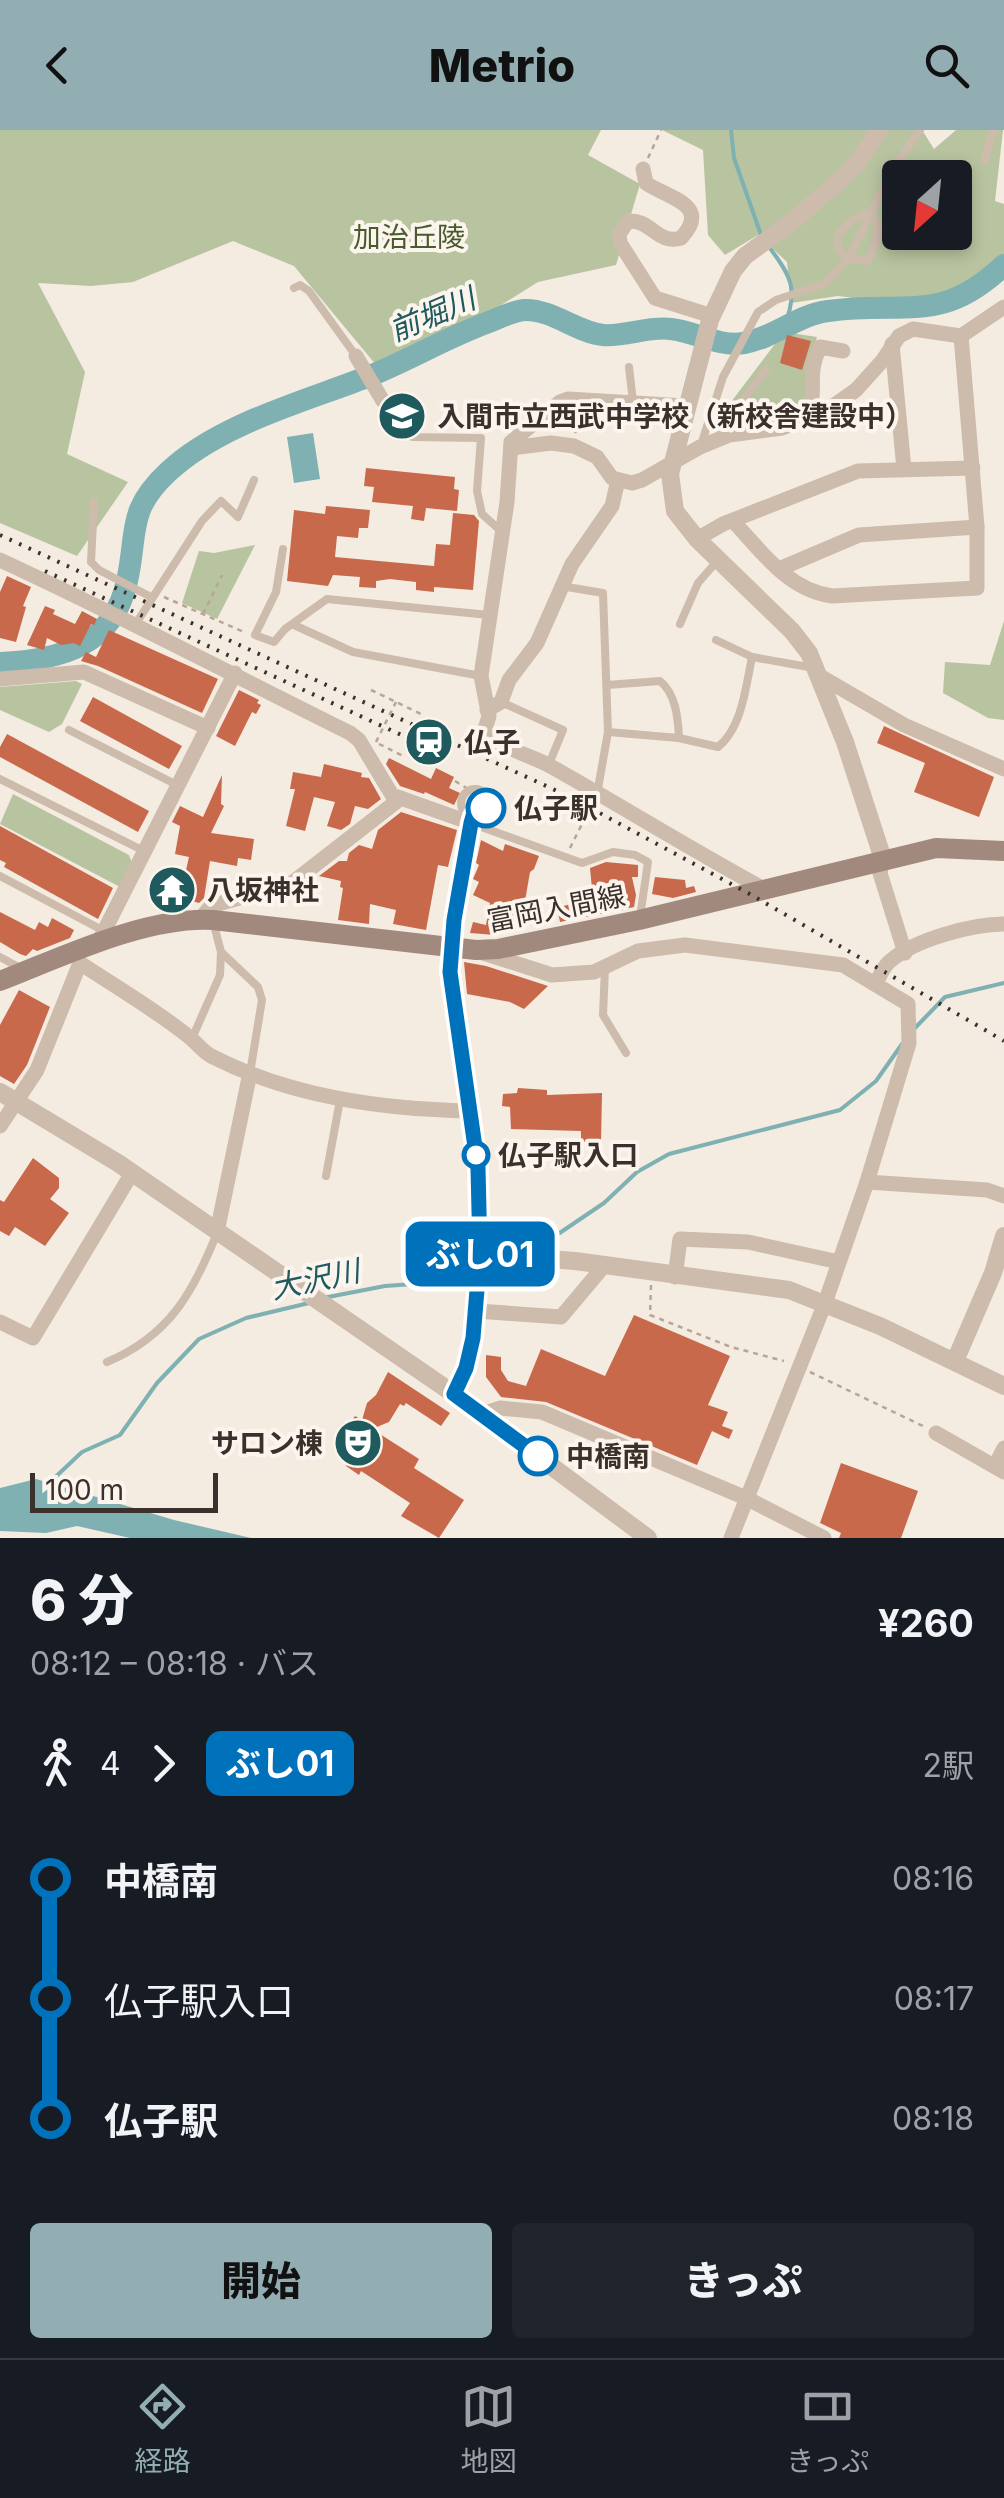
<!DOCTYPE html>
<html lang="ja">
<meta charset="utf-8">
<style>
body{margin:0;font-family:Inter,"Noto Sans JP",sans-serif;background:#20242c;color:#f1f3f6;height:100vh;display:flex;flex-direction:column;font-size:38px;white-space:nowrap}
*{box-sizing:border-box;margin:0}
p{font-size:32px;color:#9ea1a6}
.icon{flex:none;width:55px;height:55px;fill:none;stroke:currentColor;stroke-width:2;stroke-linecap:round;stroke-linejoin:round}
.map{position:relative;height:1408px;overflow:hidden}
.panel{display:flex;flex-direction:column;background:#171b24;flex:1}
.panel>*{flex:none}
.badge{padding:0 20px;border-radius:15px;font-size:35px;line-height:65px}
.needle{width:65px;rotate:207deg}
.buttons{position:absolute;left:882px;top:30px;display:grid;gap:20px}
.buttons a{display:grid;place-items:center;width:90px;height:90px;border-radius:10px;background:#171b24;box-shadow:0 5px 15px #0003;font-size:50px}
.scale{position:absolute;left:30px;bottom:25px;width:188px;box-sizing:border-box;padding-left:10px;border:5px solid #3b302b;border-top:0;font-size:28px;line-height:35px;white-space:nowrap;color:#3b302b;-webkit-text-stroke:8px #fbf5ee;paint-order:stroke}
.map>.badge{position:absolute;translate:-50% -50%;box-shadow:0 0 0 5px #fff}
.legs{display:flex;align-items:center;gap:15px;height:110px;padding:0 30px;font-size:32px}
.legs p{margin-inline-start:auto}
.headline{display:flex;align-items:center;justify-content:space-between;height:170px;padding:0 30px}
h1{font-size:55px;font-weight:800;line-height:75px}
.cta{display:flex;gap:20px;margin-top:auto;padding:20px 30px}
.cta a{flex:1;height:115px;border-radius:10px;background:#92aeb2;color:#111;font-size:40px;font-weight:800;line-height:115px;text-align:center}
.cta a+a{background:#20242c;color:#f1f3f6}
ul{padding:0 30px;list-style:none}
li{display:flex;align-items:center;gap:35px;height:120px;font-size:38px}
li i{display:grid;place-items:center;width:15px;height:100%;margin:0 12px;background:currentColor}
li i::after{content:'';width:25px;height:25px;margin:-12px;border:8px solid;border-radius:50%;background:#171b24}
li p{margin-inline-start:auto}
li:first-child i{background:linear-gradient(#0000 50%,currentColor 0)}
li:last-child i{background:linear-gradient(currentColor 50%,#0000 0)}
header{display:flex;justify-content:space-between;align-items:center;height:130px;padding:0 30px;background:#92aeb2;color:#111;font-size:45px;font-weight:800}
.dock{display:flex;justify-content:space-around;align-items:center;height:140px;border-top:2px solid #363941;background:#171b24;font-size:28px;color:#9ea1a6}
.dock a{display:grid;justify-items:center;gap:5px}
.dock .active{color:#92aeb2}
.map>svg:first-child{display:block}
.green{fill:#b8c4a0;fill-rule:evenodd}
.water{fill:#7fb0b2}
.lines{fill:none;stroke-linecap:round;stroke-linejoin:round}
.stream{stroke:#7fb0b2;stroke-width:4}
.river{stroke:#7fb0b2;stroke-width:22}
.building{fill:#c8694b}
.path{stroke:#b9a596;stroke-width:2.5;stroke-dasharray:5 5;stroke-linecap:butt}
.service{stroke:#cdbbac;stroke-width:8}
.minor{stroke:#cdbbac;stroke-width:15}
.tertiary{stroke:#cdbbac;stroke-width:18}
.secondary{stroke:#a18a7d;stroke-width:20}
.rail{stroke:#3b302b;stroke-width:4;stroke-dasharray:2.5 8;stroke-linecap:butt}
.path-bridge{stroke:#b9a596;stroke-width:2.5;stroke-dasharray:5 5;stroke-linecap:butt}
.line-1-casing{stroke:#fff;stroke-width:22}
.line-1{stroke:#0072bc;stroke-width:15}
.stop-1-dot{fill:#fff;stroke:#0072bc;stroke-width:5}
.labels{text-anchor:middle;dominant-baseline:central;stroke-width:8;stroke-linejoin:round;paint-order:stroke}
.park-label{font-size:28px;fill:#4a5a2e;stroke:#fbf5ee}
.poi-label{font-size:28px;font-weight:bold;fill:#3b302b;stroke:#fbf5ee;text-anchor:start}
.stop-label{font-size:28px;font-weight:bold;fill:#3b302b;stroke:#fbf5ee;text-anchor:start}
.street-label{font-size:28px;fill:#3b302b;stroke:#fbf5ee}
.water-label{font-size:30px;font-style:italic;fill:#1f5a5e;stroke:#fbf5ee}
</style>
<header><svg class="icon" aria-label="back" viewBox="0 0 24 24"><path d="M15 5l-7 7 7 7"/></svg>Metrio<svg class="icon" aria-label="search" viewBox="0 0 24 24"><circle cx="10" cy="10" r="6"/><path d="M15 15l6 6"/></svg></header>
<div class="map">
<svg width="1004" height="1408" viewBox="0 0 1004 1408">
<rect width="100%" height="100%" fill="#f4ebe1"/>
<!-- green -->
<g class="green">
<path d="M0 0H601L588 25 640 54 616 135 538 152 386 247 294 136 233 111 133 152 91 156 38 153 85 242 67 324 128 352 77 426 0 393Z"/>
<path d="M662 0H922L934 19 956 0H1003L995 71 1004 74V145L919 176 838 166 791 173 787 132 758 105 725 125 708 105 703 20ZM900 48H955V102H900Z"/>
<path d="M784 202 817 207 807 240 806 282C781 291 739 307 715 293Z"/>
<path d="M255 415 217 489 182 473 199 421 214 423Z"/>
<path d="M1004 491V590L988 588 943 563 945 532 990 535Z"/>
<path d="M76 551 82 554 62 594 49 602 0 580V557Z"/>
<path d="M13 664 129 725 132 733 120 757 0 694Z"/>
</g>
<!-- water -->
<g class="water">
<path d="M313 303 320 349 294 353 287 307Z"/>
<path d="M36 1349 174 1390 251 1408H130L77 1396 46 1403 0 1401V1358Z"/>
</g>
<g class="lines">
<!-- stream -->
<g class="stream">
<path d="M731 0 734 28 761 105"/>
<path d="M769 117C793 148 798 161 784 198"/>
<path d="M914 899 945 867 1004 853"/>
<path d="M533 1121 604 1073 637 1042 669 1024 840 980 876 951 902 914"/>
<path d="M486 1148 514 1135"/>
<path d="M323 1168 385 1156 472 1150"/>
<path d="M48 1354 82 1322 120 1305 157 1253 199 1209 246 1188 309 1173"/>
</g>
<!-- river -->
<path class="river" d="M0 533C59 530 113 517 127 451 138 403 126 381 168 342 220 293 307 271 372 245 411 229 448 207 489 192 499 188 513 181 524 180 552 179 576 202 603 205 625 207 648 196 671 199 697 202 717 217 744 213 774 208 797 185 828 181 904 170 940 196 1004 135"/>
</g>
<!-- building -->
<g class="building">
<path d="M787 205 811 211 802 240 780 233Z"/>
<path d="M366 338 455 347 454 359 459 360 457 381 426 378 424 391 411 389 413 376 372 372 374 357 364 356Z"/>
<path d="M326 376 370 380 368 398H359L358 408 337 406 335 427 434 436 436 414 450 415 453 383 474 385 479 391 473 460 434 457V462L416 460V452L390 449 376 451V458L359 457 360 447 333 445 328 456 287 451 294 380 325 384Z"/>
<path d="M7 446 31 457 23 476 26 477 16 512 0 508V462Z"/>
<path d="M45 476 55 480 53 484 75 494 82 481 97 489 94 495 91 494 80 516 74 513 61 515 47 508 44 520 27 515Z"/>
<path d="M109 500 218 549 202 583 98 536 81 531 86 522 96 527Z"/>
<path d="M239 560 259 570 257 573 261 575 256 584 252 582 235 616 216 606Z"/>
<path d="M93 567 182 616 169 639 80 591Z"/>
<path d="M884 596 994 647 979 687 914 662 925 633 877 613Z"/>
<path d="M7 604 149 681 138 702 0 627V617Z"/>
<path d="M389 628 431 649 436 638 454 647 449 658 460 663 454 675 425 662 424 664 400 656 386 634Z"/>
<path d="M324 634 362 643 361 647 369 648 381 669 368 679 355 676 350 694 341 700 327 696 335 672 314 667 305 701 286 696 295 659H290L293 642 321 647Z"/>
<path d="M222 645 221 674 224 676 211 703 254 709 251 730 238 728 237 736 210 731 204 768 199 773 192 771 194 763 187 762 189 750 184 749 189 727 175 724 180 696 172 692 180 676 203 687Z"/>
<path d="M401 682 457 700 448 737 438 735 426 800 393 794 396 780 370 774 369 794 338 790 343 758 340 757 341 751 319 746 339 731H347L349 723 359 715 372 719 378 700Z"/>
<path d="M0 696 113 758 98 789 4 737 6 733 0 730Z"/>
<path d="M481 710 503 721 505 714 539 726 534 739 530 742 520 800 498 796 495 805 470 803 473 792 486 795 490 773 473 765 479 752 473 749 479 735 476 733Z"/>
<path d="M606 732 638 735V747H632L636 765 634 777 560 792 558 782 564 781 563 776 593 769 590 738Z"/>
<path d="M655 747 685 750 686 758 694 756 696 762 673 768 652 764Z"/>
<path d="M0 782 35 800 39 792 48 797 52 788 74 800 70 808 37 821 33 819 26 826 20 824 0 812Z"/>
<path d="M464 832 486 836 548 856 524 879 510 872 467 864Z"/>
<path d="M19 860 50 877 27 935 14 954 0 946V895Z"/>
<path d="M518 958 547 960V965L602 963 601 1012H581V1001L511 999 510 977 502 976 503 964 517 963Z"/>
<path d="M33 1028 59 1048V1058L50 1069 69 1083 45 1116 15 1097 9 1106 0 1101V1070L4 1072Z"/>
<path d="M634 1185 730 1226 708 1275 728 1282 722 1296 733 1300 729 1309 712 1301 697 1335 546 1272 501 1267 486 1247V1225L501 1227V1240L508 1251 526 1256 541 1219 605 1246Z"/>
<path d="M388 1242 450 1283 441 1296 406 1273 404 1276 400 1274 389 1292 372 1299 419 1329 414 1338 464 1370 439 1408 401 1386 410 1373 361 1341 359 1345 346 1336 351 1327 340 1320 353 1299 348 1296 355 1286 362 1290 367 1273 376 1265Z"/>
<path d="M841 1333 918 1361 901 1408H839L841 1403 820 1393Z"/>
</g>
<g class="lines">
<!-- path -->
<g class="path">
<path d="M648 28 661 0"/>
<path d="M566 284 576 303"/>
<path d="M164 467 244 502"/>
<path d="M203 484 222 445"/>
<path d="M371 560 421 584"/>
<path d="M379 614 405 627"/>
<path d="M455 651 468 659"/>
<path d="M651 1155 650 1185 731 1217 784 1231"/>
<path d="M810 1242 925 1297"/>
</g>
<!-- service -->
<g class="service">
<path d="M985 30 993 0"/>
<path d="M864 84 871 85 878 92 876 113 868 131 848 129 839 120 837 107 848 93Z"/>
<path d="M294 158 300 155 309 161 356 226"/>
<path d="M629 237 633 272"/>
<path d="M383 271 412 307 481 308 477 361 482 384 501 401"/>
<path d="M716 308 766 239"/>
<path d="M701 315 723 247 758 182 776 170 824 154 848 129 894 37 920 0"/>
<path d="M94 372 91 432 99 440 151 467"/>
<path d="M283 419 276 462 255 505 274 512 285 499 327 469 489 485"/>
<path d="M561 456 603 463 608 602 597 664"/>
<path d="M680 494 698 453 718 430"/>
<path d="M135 495 202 391 221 371 238 387 254 350"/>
<path d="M294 495 353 522 481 546"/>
<path d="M716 510 752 527 814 538"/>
<path d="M607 555 660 551C676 564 678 588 679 608"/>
<path d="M501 572 563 600 549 634"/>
<path d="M69 600 179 656"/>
<path d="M608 602 679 608 718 617C742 598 746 556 752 527"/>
<path d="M0 649 146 722"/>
<circle cx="475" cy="673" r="14"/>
<path d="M473 694 582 733 613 722 635 725 648 732 640 787"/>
<path d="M0 746 104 801"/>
<path d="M221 822 258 857 262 870 250 943"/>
<path d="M0 827 22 839"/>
<path d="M605 838 603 885 626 923"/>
<path d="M189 906 194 904 220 845 221 822 214 795"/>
<path d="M326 1046 340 970"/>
<path d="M107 1232C169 1206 193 1163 217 1103"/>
</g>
<!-- minor -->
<g class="minor">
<path d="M643 39 646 53C665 67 713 74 681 108 657 115 651 89 628 91L619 104 620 113 655 168 712 186"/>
<path d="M892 214 904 339"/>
<path d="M356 226 383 271"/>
<path d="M685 276 568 269 560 272 511 312 507 372 481 546 489 586 485 599C498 619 532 625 552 637 623 677 692 720 764 759"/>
<path d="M804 291C821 262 804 249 820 217L843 221"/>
<path d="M511 318 551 313 574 316 597 327 612 348 632 353 642 350 700 317 729 305 782 298 822 284 856 260 883 230 899 206 913 199 961 206 1004 177"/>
<path d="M733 391C762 422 788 460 832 466L977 458V397L961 206"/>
<path d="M697 409 723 394 858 341 973 338"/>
<path d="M0 430C119 485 233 545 350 603L359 610 392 665 471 693"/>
<path d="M779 439 859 405 977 397"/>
<path d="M818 545 904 595 1004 639"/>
<path d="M0 549 84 542 208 598"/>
<path d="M487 580 501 572 509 550 537 513 572 434 612 376 618 350"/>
<path d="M883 729 880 743 905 823"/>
<path d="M200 789 211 776 292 753 401 668"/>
<path d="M97 815 235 543"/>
<path d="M480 822 552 845 594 842 638 821 685 815 843 835 908 874 909 913 867 1052 825 1173 731 1408"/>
<path d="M80 833C116 857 154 879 188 906 196 912 202 921 211 926 291 967 381 979 470 981"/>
<path d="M875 854C879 848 883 838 888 833 912 810 972 794 1004 794"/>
<path d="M0 996 37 940 80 833 76 826"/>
<path d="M867 1052 987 1060 1004 1066"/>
<path d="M217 1102 250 943"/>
<path d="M675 1147 680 1109 748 1112 839 1132"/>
<path d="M477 1181 561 1187 604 1136"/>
<path d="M0 1192 33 1208 132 1043"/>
<path d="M482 1284 500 1278 542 1282 746 1368 824 1408"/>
<path d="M936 1303 1004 1342"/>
<path d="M995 1336 1004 1318"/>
</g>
<!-- tertiary -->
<g class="tertiary">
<path d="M879 0 858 32 840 50 793 91 745 126 733 141 710 190 670 344 675 381 697 409 792 501 809 523 845 612 883 729"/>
<path d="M0 962 118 1033 454 1264 648 1408"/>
<path d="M480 1124 575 1131 789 1160 880 1196 1004 1256"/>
<path d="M955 1231 993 1143 1004 1106"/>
<path d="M454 1264 465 1238 473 1207 480 1139 478 1037 451 842 453 791 471 693"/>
</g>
<!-- secondary -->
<path class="secondary" d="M0 851C62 827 146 786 213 790L476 820 498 819 639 790 936 718 1004 721"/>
<!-- rail -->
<g class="rail">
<path d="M0 405 568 666 748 763 1004 911"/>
<path d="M45 441 445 625"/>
</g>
<!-- path-bridge -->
<g class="path-bridge">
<path d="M376 612 396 572"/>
<path d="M570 718 593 672"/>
</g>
</g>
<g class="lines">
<!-- line-1 casing -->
<g class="line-1-casing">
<path id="line-1" d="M486 678 482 687 473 686 471 693 454 790 450 842 478 1038 480 1124 473 1208 466 1238 454 1264 538 1326"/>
</g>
<!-- line-1 -->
<use href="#line-1" class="line-1"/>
</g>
<!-- icons -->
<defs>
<g id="school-disc" transform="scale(2.5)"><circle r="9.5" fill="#1f5a5e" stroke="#fbf5ee"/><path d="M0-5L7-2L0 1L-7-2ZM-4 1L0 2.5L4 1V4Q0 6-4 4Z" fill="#fff"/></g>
<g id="station-disc" transform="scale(2.5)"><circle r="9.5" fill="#1f5a5e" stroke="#fbf5ee"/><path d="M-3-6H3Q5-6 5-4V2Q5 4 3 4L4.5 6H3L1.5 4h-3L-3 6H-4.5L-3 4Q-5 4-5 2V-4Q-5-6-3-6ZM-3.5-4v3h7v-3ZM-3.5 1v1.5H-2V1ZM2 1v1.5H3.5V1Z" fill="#fff"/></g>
<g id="temple-disc" transform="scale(2.5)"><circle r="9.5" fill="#1f5a5e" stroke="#fbf5ee"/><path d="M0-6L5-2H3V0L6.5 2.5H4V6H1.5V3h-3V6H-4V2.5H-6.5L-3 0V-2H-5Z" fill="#fff"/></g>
<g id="theatre-disc" transform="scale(2.5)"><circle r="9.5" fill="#1f5a5e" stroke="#fbf5ee"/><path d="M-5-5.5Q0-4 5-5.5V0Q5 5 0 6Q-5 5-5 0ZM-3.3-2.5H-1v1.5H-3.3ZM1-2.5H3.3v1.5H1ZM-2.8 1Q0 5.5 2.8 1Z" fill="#fff"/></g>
</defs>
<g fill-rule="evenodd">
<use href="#school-disc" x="402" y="286"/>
<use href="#station-disc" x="429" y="612"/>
<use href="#temple-disc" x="172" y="760"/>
<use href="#theatre-disc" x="358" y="1313"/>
</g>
<!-- markers -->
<g class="stop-1-dot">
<circle cx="486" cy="678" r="18"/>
<circle cx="476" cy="1025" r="12"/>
<circle cx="538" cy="1326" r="18"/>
</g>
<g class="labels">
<!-- park labels -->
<g class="park-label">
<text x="409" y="107">加治丘陵</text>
</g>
<!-- poi labels -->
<g class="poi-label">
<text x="437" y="286">入間市立西武中学校（新校舎建設中）</text>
<text x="464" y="612">仏子</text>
<text x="207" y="760">八坂神社</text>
<text x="323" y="1313" text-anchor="end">サロン棟</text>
</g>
<!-- stop labels -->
<g class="stop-label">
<text x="514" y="678">仏子駅</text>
<text x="498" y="1025">仏子駅入口</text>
<text x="566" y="1326">中橋南</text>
</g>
<!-- street labels -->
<g class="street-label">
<text transform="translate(556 778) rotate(-11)">富岡入間線</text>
</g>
<!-- water labels -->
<g class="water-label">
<text transform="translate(432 184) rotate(-23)">前堀川</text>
<text transform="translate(315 1149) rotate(-12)">大沢川</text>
</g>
</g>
</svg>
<div class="buttons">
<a><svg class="needle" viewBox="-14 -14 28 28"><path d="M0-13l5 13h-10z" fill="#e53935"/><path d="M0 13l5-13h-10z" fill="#9ea1a6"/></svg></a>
</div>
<div class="scale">100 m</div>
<b class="badge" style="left:480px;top:1124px;background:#0072bc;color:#fff">ぶし01</b>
</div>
<section class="panel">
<div class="headline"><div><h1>6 分</h1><p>08:12 – 08:18 · バス</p></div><b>¥260</b></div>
<div class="legs"><svg class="icon" aria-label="walk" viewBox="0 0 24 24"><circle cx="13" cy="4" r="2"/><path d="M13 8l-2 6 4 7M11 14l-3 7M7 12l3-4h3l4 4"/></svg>4<svg class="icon" aria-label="forward" viewBox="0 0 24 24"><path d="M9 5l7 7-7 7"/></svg><b class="badge" style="background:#0072bc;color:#fff">ぶし01</b><p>2駅</p></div>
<ul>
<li><i style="color:#0072bc"></i><b>中橋南</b><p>08:16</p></li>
<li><i style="color:#0072bc"></i><span>仏子駅入口</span><p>08:17</p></li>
<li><i style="color:#0072bc"></i><b>仏子駅</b><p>08:18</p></li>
</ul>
<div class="cta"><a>開始</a><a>きっぷ</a></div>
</section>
<nav class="dock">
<a class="active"><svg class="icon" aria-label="directions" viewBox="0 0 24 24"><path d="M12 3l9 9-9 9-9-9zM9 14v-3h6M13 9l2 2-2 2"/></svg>経路</a>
<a><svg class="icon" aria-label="map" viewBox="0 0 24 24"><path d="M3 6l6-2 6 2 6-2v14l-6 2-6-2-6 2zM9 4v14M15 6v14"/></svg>地図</a>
<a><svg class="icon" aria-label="tickets" viewBox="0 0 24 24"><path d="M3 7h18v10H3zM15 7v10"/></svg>きっぷ</a>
</nav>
